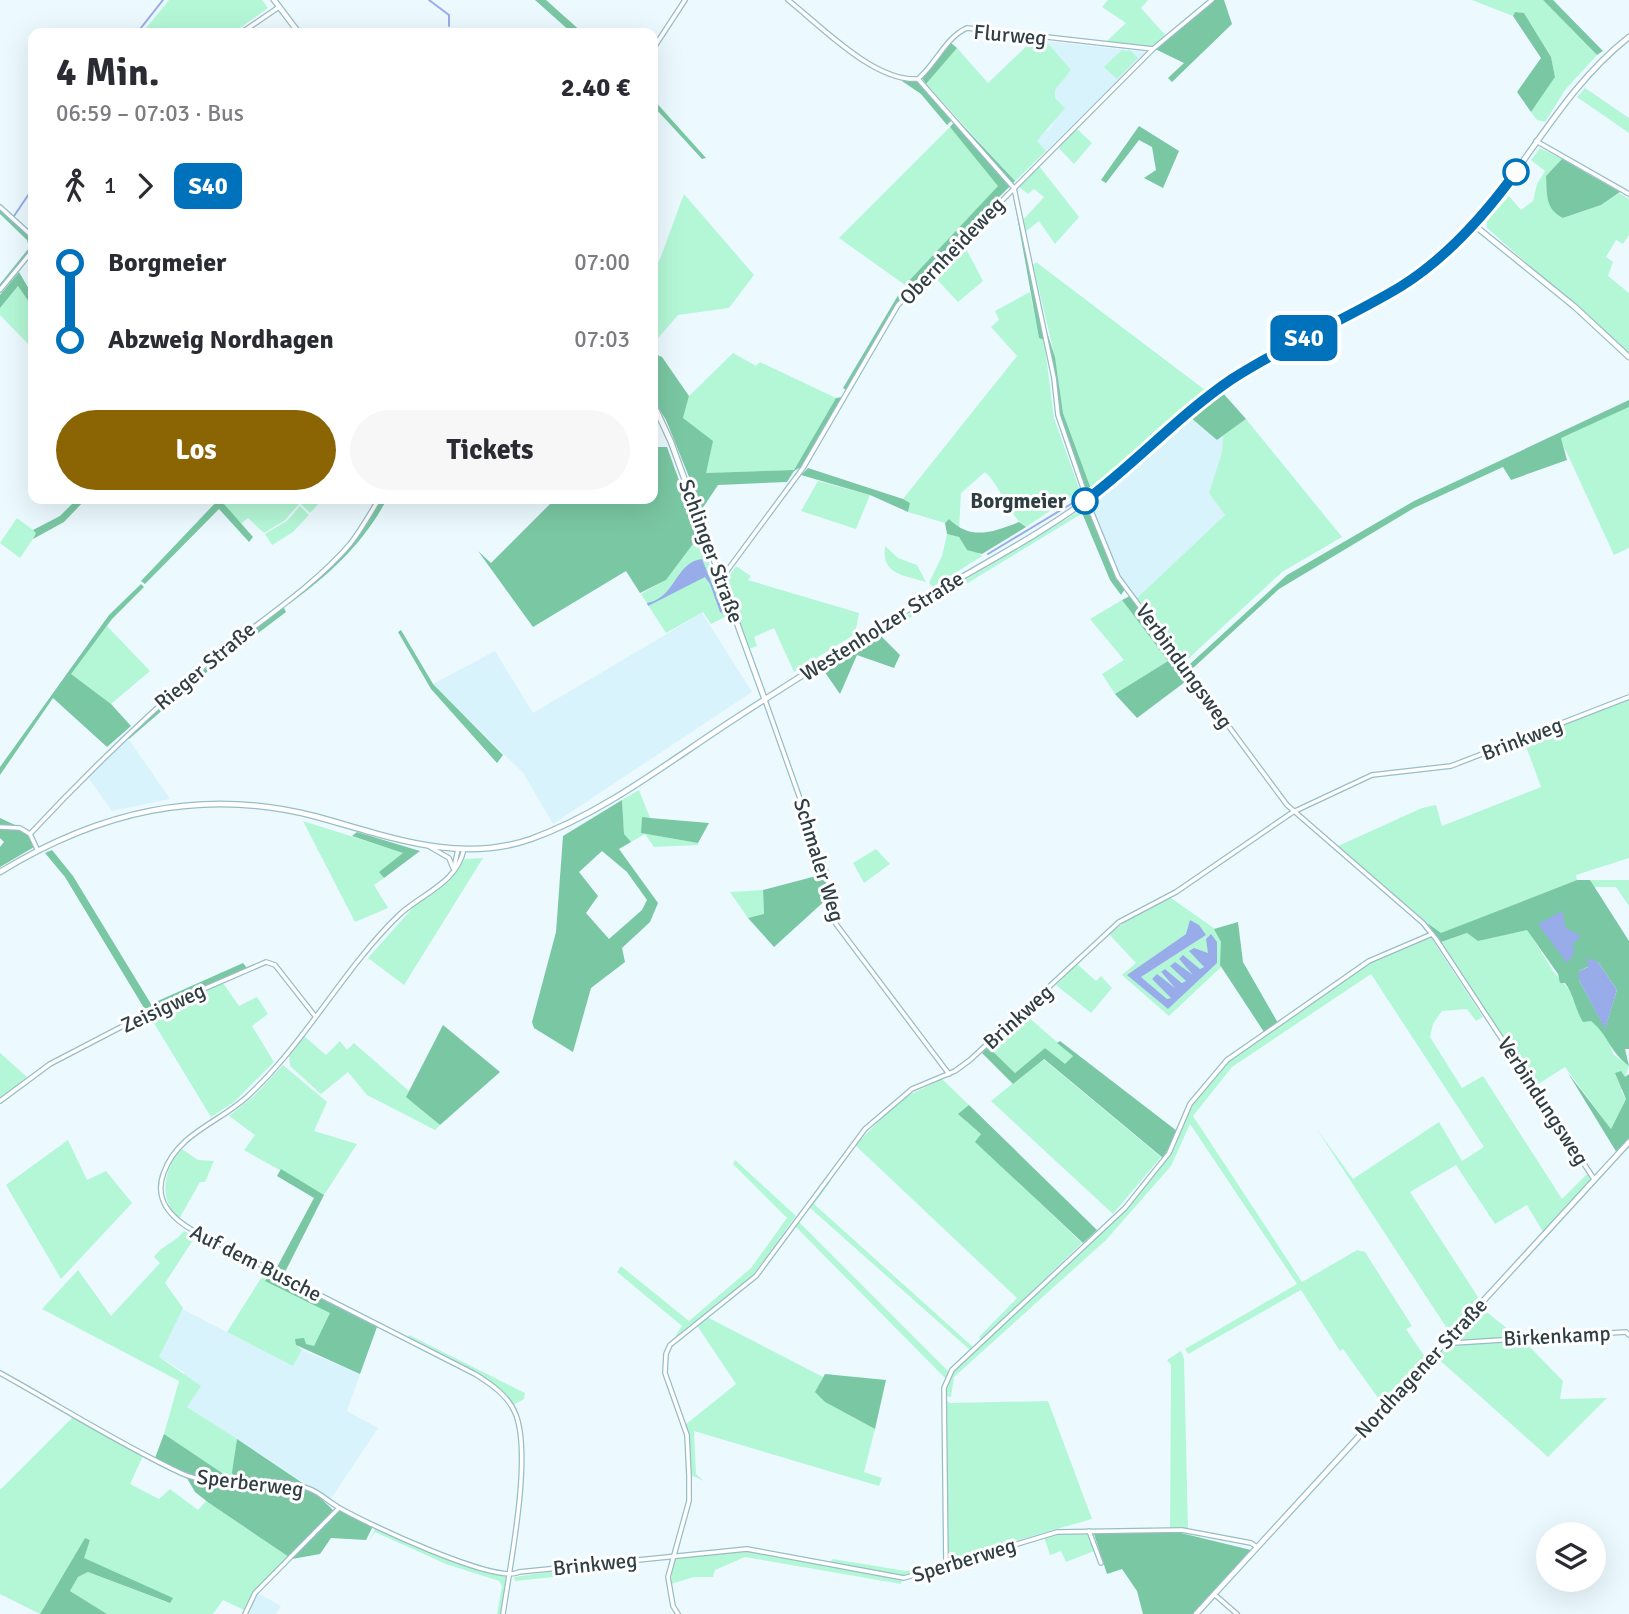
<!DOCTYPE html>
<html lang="de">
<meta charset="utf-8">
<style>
body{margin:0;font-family:Signika,sans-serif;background:#f7f7f7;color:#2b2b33;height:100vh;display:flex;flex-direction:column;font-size:26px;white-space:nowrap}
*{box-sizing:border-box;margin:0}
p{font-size:23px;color:#7c7c81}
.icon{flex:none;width:38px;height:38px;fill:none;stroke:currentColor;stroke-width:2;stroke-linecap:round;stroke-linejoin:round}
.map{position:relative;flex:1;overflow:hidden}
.details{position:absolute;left:28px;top:28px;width:630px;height:476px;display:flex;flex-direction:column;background:#fff;border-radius:14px;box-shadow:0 7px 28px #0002}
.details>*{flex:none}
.badge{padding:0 14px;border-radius:10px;font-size:24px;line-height:46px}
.buttons{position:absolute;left:1536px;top:1522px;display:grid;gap:14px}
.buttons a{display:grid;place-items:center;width:70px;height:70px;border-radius:50%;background:#fff;box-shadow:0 7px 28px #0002;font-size:35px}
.map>.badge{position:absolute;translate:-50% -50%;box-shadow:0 0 0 4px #fff}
.legs{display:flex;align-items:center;gap:10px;height:77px;padding:0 28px;font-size:23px}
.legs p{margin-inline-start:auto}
.head{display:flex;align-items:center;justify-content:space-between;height:119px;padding:0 28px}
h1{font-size:38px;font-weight:700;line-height:52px}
.action{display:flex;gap:14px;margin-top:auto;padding:14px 28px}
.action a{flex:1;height:80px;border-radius:42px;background:#8b6404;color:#fff;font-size:28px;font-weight:700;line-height:80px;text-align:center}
.action a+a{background:#f7f7f7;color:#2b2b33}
ul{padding:0 28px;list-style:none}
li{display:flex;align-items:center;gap:24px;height:77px;font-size:26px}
li i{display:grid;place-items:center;width:10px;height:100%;margin:0 9px;background:currentColor}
li i::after{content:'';width:18px;height:18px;margin:-9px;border:5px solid;border-radius:50%;background:#fff}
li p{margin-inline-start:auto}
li:first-child i{background:linear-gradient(#0000 50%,currentColor 0)}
li:last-child i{background:linear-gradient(currentColor 50%,#0000 0)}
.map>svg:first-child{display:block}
.built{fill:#d8f3fb}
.green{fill:#b4f7d6;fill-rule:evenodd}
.forest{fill:#7ac7a3;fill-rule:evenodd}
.water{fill:#99acea}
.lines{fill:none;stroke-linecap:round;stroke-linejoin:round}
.stream{stroke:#99acea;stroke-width:2}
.street-casing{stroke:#99bdc7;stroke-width:6}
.secondary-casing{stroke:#99bdc7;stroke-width:7}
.street{stroke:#fff;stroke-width:3.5}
.secondary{stroke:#fff;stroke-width:4.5}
.line-1-casing{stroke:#fff;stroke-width:16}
.line-1{stroke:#0072bc;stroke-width:10}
.stop-1-dot{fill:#fff;stroke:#0072bc;stroke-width:3.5}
.labels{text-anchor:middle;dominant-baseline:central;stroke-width:6;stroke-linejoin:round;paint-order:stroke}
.street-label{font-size:21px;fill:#303f43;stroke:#fff}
.stop-label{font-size:21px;font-weight:bold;fill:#303f43;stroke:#fff;text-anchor:end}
</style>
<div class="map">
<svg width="1629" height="1614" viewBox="0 0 1629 1614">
<rect width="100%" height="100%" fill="#ecfaff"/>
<!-- built -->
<g class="built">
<path d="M1046 41 1146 52 1046 151 1036 141 1052 126 1055 90 1071 70Z"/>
<path d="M1190 417 1217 440 1223 436 1222 452 1209 493 1225 515 1136 599 1120 577 1090 502Z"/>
<path d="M702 613 752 692 553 824 524 774 433 684 495 651 533 713Z"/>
<path d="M127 737 170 799 112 811 87 776Z"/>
<path d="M182 1309 293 1366 302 1350 360 1374 347 1411 378 1428 330 1500 187 1407 184 1372 159 1357Z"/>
<path d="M258 1593 281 1606 276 1614H247Z"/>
</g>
<!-- green -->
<g class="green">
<path d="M169 0H262L268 8 233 33H142Z"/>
<path d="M1108 0H1148L1141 8 1166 36 1153 47 1106 42 1126 23 1102 7Z"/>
<path d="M1472 0H1543L1597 55 1565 90 1545 122 1537 120 1531 112 1555 77 1551 57 1524 13 1515 12 1513 16Z"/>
<path d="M1034 39 1046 41 1071 70 1055 90V98L1065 108 1037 141 1046 151 1015 181 926 84 957 48 988 83Z"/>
<path d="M1122 50 1131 51 1138 58 1117 79 1104 67Z"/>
<path d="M1585 88 1629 118V133L1577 97Z"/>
<path d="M950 127 999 185 905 285 839 238Z"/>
<path d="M1077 129 1092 143 1074 164 1058 147Z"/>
<path d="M1540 148 1562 159 1546 176C1547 195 1545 209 1564 218L1601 205 1619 193 1629 199V235L1623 244 1616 240 1606 257 1613 262 1608 276 1629 293V354L1487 228V221L1509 196 1521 210 1533 201 1537 184 1545 171 1531 160Z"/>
<path d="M1039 166 1079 217 1055 244 1039 221 1024 233 1022 221 1044 197 1034 189 1028 194 1019 187Z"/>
<path d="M684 194 754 275 729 308 678 315 653 344V270L660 259Z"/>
<path d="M963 243 983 281 958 302 930 272Z"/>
<path d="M1036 262 1205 390 1091 489 1063 413 1055 357 1033 265Z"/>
<path d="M18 286 33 308V349L0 315V308Z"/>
<path d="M1030 292 1039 338 1044 340 1054 418 1080 491 1026 527C1008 515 1002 488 985 472L961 493 959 529 949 519 945 523 908 512 910 503 903 499 1017 356 991 327 999 320 995 311Z"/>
<path d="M733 353 756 366 760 362 836 398 794 470 706 473 683 418 689 396Z"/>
<path d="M1629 407V548L1614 555 1560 438Z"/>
<path d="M1246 419 1342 537 1282 572 1189 658 1182 659 1136 599 1225 515 1209 493 1222 452 1223 436Z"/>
<path d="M818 481 870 495 856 529 801 511Z"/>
<path d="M228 499H323L310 513 300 503 285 520 264 533 248 518 241 524 223 504Z"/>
<path d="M300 506 309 515 293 532 272 545 265 534 287 521Z"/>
<path d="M1084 508 1088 510 880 636 878 633Z"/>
<path d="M17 518 37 533 20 558 0 543Z"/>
<path d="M947 534 959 537 967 550H975L982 556 933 587 929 583 942 556Z"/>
<path d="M699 536 729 615 711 624 703 612 666 633 641 594 666 580Z"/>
<path d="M885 546 898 558 917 565 926 582C904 575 881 575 885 546Z"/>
<path d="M736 566 751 576 748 580 859 613 855 634 794 672 774 628 754 637 757 646 749 649 726 581Z"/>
<path d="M1122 600 1168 661 1115 694 1102 674 1124 660 1090 619Z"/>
<path d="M107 626 150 671 111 704 70 674Z"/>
<path d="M1629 699V858L1576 875 1577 880 1440 934 1338 846 1422 808 1436 805 1442 826 1541 787 1524 741Z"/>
<path d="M639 790 650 818H642V833L698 843V845L654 847 645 834 631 842 624 835 622 800Z"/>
<path d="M303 821 404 853 380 872 384 878 374 885 388 908 355 922Z"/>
<path d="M876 849 890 864 864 883 853 863Z"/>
<path d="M483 858 404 985 368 958 417 903 449 881 465 859Z"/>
<path d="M1590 880H1629V906L1616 887H1593Z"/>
<path d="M763 890 764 915 748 918 730 892Z"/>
<path d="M1171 898 1215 929 1221 942V967L1169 1016 1122 975 1136 963 1109 934 1129 919ZM1186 934 1206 935 1141 977 1167 999 1172 998 1152 979 1157 975 1175 988 1161 973 1165 969 1183 983 1186 981 1171 966 1175 962 1193 976 1195 974 1179 960 1183 956 1200 969 1204 967 1190 951 1208 953 1216 963 1168 1009 1128 975Z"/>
<path d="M1527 929 1553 971 1572 993V998L1606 1033 1613 1054 1629 1066 1621 1091 1626 1099 1611 1129 1565 1067 1535 1086 1441 942 1468 933 1478 941Z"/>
<path d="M1430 936 1483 1017 1476 1021 1467 1009 1442 1011 1433 1024 1430 1037 1462 1088 1483 1076 1562 1199 1587 1174 1592 1180 1543 1232 1527 1205 1495 1224 1456 1165 1410 1192 1478 1297 1450 1333 1316 1128 1353 1179 1439 1122 1462 1161 1484 1147 1371 974 1232 1067 1193 1116 1302 1282 1357 1250 1365 1252 1412 1326 1406 1329 1425 1357 1381 1402 1343 1349 1340 1351 1301 1290 1188 1354 1185 1349 1297 1284 1190 1124 1171 1166 1106 1240 954 1377 951 1397 945 1396 946 1381 952 1371 1130 1203 1175 1147 1191 1105 1228 1061 1368 964Z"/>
<path d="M1077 964 1096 981 1101 976 1112 988 1091 1013 1056 985Z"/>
<path d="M223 983 239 1006 257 997 268 1014 252 1026 274 1062 234 1102 211 1117 149 1015Z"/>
<path d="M1027 1016 1073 1056 1065 1065 1045 1048 1015 1073 989 1049Z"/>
<path d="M304 1036 326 1055 340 1041 347 1050 354 1043 410 1092 407 1097 440 1125 435 1130 367 1095 348 1072 321 1094 290 1066 289 1055Z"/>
<path d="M0 1053 27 1077 0 1098Z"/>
<path d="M1043 1059 1161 1157 1113 1214 991 1101Z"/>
<path d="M283 1065 327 1102 314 1131 357 1144 324 1195 244 1150 255 1135 229 1116 254 1096Z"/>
<path d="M942 1079 969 1105 959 1114 982 1134 976 1142 1082 1243 982 1340 979 1337 1017 1298 855 1145 901 1099Z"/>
<path d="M68 1140 87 1180 106 1171 132 1203 61 1279 6 1185Z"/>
<path d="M182 1149 198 1160 214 1161 205 1182H200L179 1219C158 1199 163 1169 182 1149Z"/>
<path d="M735 1160 796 1216 751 1278 674 1338 682 1326 617 1272 621 1266 689 1321 751 1268 787 1218 733 1164Z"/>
<path d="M828 1181H831L814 1204 973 1347 970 1350 809 1207Z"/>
<path d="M798 1221 949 1372 945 1378 794 1225Z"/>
<path d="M184 1231 195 1237 165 1283 183 1308 159 1357 201 1386 187 1407 237 1439 232 1480 164 1434 179 1381 42 1309 78 1270 111 1316 160 1263 154 1257C162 1245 175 1243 184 1231Z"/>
<path d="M265 1272 269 1275 266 1281 331 1313 314 1346 296 1345 302 1350 293 1366 227 1332Z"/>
<path d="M1483 1309 1514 1334 1539 1333V1336L1460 1341 1456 1336Z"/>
<path d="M707 1317 823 1377 816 1392 825 1402 875 1429 864 1472 882 1478 879 1486 694 1431 696 1474 704 1481 691 1475 685 1425 736 1384 696 1324Z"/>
<path d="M409 1335 525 1393 524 1399 513 1405 501 1390 476 1372 408 1338Z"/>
<path d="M1524 1341 1563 1381 1560 1399 1607 1398 1548 1457 1435 1356 1451 1344Z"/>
<path d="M1181 1351 1184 1359 1188 1529H1170L1171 1365 1167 1360Z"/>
<path d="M946 1400 950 1403 1048 1401 1092 1519 948 1560Z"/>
<path d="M73 1417 143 1456 130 1484 159 1499 170 1489 198 1510 206 1501 289 1557 254 1591 244 1610 223 1600 213 1614H107L70 1591 78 1577 88 1572 169 1603 83 1558 90 1540 85 1538 40 1614 0 1594V1490Z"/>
<path d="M376 1527 449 1560 506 1577 501 1614H497L502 1586 499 1581 446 1564 375 1532 369 1541Z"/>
<path d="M1086 1533 1094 1551 1066 1562 1061 1551 1050 1555 1044 1537 1055 1534Z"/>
<path d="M747 1550 902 1580 901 1584 745 1557 715 1570 713 1577H694L671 1584 673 1559Z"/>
<path d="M833 1559 906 1571 940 1563 941 1567 905 1577 829 1563Z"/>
<path d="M589 1566 592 1573 515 1581 514 1577Z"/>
</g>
<!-- forest -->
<g class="forest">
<path d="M535 0H546L583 33H572Z"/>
<path d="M1214 0H1224L1232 24 1172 82 1168 78 1184 63 1155 49Z"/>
<path d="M1543 0H1553L1603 51 1597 55Z"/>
<path d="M1515 12 1524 13 1551 57 1555 77 1531 112 1517 92 1541 58 1513 16Z"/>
<path d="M951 43 957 48 926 84 922 78Z"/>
<path d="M917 80 952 120 947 125 921 94 902 81Z"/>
<path d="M653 99 706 158 702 159 656 109 653 113Z"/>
<path d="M957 119 1015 181 909 288 905 285 998 186 950 127Z"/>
<path d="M1139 126 1179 151 1163 188 1144 178 1156 170 1152 147 1139 140 1106 183 1101 180Z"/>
<path d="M1562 159 1620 192 1601 205 1563 218C1545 209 1547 194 1546 176Z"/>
<path d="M1013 194 1044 340 1039 338Z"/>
<path d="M0 208 33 238V248L0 289V284L29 248 27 240 0 214Z"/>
<path d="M19 272 33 296V308L18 286 0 308V295Z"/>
<path d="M903 287 907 290 846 390 843 388Z"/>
<path d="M1044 323 1055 357 1063 413 1091 489 1087 491 1059 415Z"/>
<path d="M653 353 662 357 689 396 683 418 713 441 706 473 794 470 836 398 842 397 801 467 794 471 787 482 718 485 702 509 666 420 653 399Z"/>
<path d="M1222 392 1246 419 1217 440 1190 417Z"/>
<path d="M1629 400V407L1561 438 1567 460 1511 480 1503 467 1414 508 1279 589 1192 669 1190 664 1287 575 1414 501Z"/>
<path d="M653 447H667L699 536 666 580 640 593 626 571 533 627 478 551 491 563 555 499H653Z"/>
<path d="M808 468 903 499 910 503 908 512 870 495 801 475Z"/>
<path d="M77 499H86L64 522 33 539 36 533 33 530 60 516Z"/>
<path d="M219 499H228L224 504 253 537 249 542 219 509 145 584 141 581Z"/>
<path d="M381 499H387C363 544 330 574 289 604L288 602 350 547Z"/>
<path d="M1088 510 1125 589 1121 595 1110 580 1082 513Z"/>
<path d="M949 519C971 541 993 532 1019 522L1026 527 982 554 967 550 959 537 947 534 945 523Z"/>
<path d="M141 584 144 587 112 619 71 674 111 704 131 726 107 747 53 698 0 775V767L109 615Z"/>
<path d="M1130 596 1189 679 1137 718 1115 694 1168 661 1122 600Z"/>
<path d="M283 606 286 612 208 671 129 739 127 737 244 635Z"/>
<path d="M401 630 433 684 503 755 497 763 431 689 398 632Z"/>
<path d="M878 633 900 655 894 668 857 655 840 694 824 671 828 669 825 665Z"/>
<path d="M622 800 624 834 631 842 619 849 658 903 650 922 622 948 625 962 591 988 573 1052 534 1028 532 1022 556 932 563 836ZM602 851 627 872 647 900 642 910 609 939 586 913 598 896 579 872Z"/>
<path d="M642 817 650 818 709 823 698 843 641 833Z"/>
<path d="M0 818 30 832 34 847 0 867V847L4 842 0 838Z"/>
<path d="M357 832 420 851 384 878 379 872 403 853 352 836Z"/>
<path d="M52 850 73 876 151 1004 243 963 247 968 154 1009 144 1008 65 877 45 853Z"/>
<path d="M824 874 829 897 774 947 748 918 764 914 763 890Z"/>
<path d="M1577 880H1590L1629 941V1049H1625L1629 1066C1608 1050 1610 1037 1591 1021L1583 1022C1575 1009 1574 995 1565 983H1560L1558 974 1527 930 1478 941 1467 933 1441 942 1427 923 1441 933ZM1598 962 1617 990 1605 1028 1579 980V971Z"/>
<path d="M1238 922 1243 962 1278 1023 1264 1032 1220 965 1221 942 1214 929Z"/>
<path d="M443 1025 500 1072 440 1125 406 1097Z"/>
<path d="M1060 1041 1177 1131 1163 1158 1044 1059 1013 1084 982 1053 988 1047 1015 1073 1045 1048 1065 1064 1073 1056 1057 1043Z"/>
<path d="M1621 1071 1625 1077 1629 1074V1140L1617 1153 1568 1073 1611 1129 1626 1099 1615 1073Z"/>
<path d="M969 1105 1097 1230 1083 1243 975 1142 981 1134 958 1114Z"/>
<path d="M281 1169 324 1195 284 1274 276 1269 314 1198 277 1176Z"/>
<path d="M270 1273 377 1327 360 1374 296 1345 295 1339 304 1338 306 1344 314 1346 330 1313 265 1281Z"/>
<path d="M825 1374 886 1380 875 1429 825 1402 815 1392Z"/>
<path d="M164 1434 231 1479 237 1439 310 1488 334 1511 289 1557 209 1503 195 1492 184 1473 155 1458Z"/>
<path d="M340 1510 373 1526 366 1540 331 1538 320 1554 292 1559Z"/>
<path d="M1093 1531 1181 1533 1251 1550 1193 1614H1143L1137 1591 1122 1569 1107 1574Z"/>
<path d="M85 1538 90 1540 84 1558 173 1598 170 1603 88 1572 78 1577 70 1591 107 1614H40Z"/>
</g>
<!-- water -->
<g class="water">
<path d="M702 559 724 614 720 612 710 584 705 577 648 606 647 603C676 598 675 562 702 559Z"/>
<path d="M1562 911 1566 928 1581 936 1573 944 1574 954 1567 963 1538 924Z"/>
<path d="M1190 920 1199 925 1206 935 1141 977 1167 999 1171 998 1152 979 1157 974 1175 988 1161 972 1165 969 1182 983 1186 981 1170 966 1175 962 1193 975 1179 959 1183 955 1200 969 1204 967 1189 951 1194 948 1208 953 1206 939 1211 934 1217 942V963L1168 1009 1127 975 1186 934Z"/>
<path d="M1587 958 1598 962 1617 990 1605 1029 1579 980V971L1588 967Z"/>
</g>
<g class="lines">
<!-- stream -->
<g class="stream">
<path d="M429 0 449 15V26"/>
<path d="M450 32V33"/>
<path d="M137 33 163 0"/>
<path d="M14 216 33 188"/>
<path d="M11 220 33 240"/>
<path d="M988 554 1076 501"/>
</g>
<!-- street casing -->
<g class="street-casing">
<g id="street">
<path d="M788 0C821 26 874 82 918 79 936 64 946 37 967 28L1153 49"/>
<path d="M241 33 279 7"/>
<path d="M653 49 685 0"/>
<path d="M918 79 1014 188 1054 378 1058 415 1091 511 1118 577 1287 805 1423 923 1436 939 1594 1179"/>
<path d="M1536 141 1629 194"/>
<path d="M0 207 33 237"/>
<path d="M0 290 33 250"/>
<path d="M721 579 803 468 898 305 1153 49 1212 0"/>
<path d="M765 700 826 872 836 924 949 1074"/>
<path d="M0 827 20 828 30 834"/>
<path d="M30 834C85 775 142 720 203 667 249 628 312 589 350 544 361 530 370 514 379 499"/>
<path d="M30 834 37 849"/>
<path d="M430 847 449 858 453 868"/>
<path d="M464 849C457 883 423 893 399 915 343 969 306 1042 249 1095 221 1122 179 1132 164 1172 153 1200 171 1218 194 1231L475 1374C491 1384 509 1396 516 1415 532 1458 510 1565 503 1614"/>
<path d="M454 868 458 849"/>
<path d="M0 1101 50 1064 146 1014 266 962 275 965 315 1016"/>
<path d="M1447 1340 1454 1343 1626 1332 1629 1335"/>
<path d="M0 1373C60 1406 119 1444 181 1473 221 1492 271 1471 312 1490 321 1494 329 1502 338 1507 365 1523 497 1585 519 1572L747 1549 904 1578 1057 1532 1182 1530 1251 1543 1257 1547"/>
<path d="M1089 1531 1101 1563"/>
<path d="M946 1566 944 1388 952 1370 1125 1208 1169 1153 1190 1104 1227 1060 1369 961 1432 934"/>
<path d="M1214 1594 1237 1614"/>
<path d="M245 1614 255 1593 339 1508"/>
<path d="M678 1614 673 1606 668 1577 689 1501V1476L687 1435 665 1373 666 1354 670 1345 756 1276 865 1129 912 1089 955 1071 970 1060 1119 922 1176 892 1293 812 1372 775 1451 766 1629 697"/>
</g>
</g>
<!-- secondary casing -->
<g class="secondary-casing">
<g id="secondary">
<path d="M274 0 299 33"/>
<path d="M1474 225 1575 307 1629 357"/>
<path d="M653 403 671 442 765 700"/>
<path d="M0 872C98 812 201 787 314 816 385 835 457 865 531 839 606 812 672 759 739 716 804 674 869 633 935 593 985 563 1037 536 1084 502 1136 464 1179 414 1233 379 1300 334 1380 309 1441 257 1516 193 1551 98 1629 37"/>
<path d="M1196 1614 1629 1142"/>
</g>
</g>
<!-- street -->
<use href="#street" class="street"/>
<!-- secondary -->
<use href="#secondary" class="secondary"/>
</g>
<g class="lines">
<!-- line-1 casing -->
<g class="line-1-casing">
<path id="line-1" d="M1085 501C1136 463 1179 415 1232 379 1286 344 1345 320 1400 287 1447 258 1484 216 1516 172"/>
</g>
<!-- line-1 -->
<use href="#line-1" class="line-1"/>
</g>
<!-- markers -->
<g class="stop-1-dot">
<circle cx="1516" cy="172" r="12"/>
<circle cx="1085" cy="501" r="12"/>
</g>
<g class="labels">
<!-- street labels -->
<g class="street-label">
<text transform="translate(1010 35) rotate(5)">Flurweg</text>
<text transform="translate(952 251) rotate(-46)">Obernheideweg</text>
<text transform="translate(711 551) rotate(70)">Schlinger Straße</text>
<text transform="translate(882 626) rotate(-32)">Westenholzer Straße</text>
<text transform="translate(205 666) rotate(-40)">Rieger Straße</text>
<text transform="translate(1184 666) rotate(54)">Verbindungsweg</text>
<text transform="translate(1522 739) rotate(-21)">Brinkweg</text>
<text transform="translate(819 860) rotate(73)">Schmaler Weg</text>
<text transform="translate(163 1008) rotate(-25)">Zeisigweg</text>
<text transform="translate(1018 1017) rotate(-42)">Brinkweg</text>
<text transform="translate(1543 1101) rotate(57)">Verbindungsweg</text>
<text transform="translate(256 1263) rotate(27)">Auf dem Busche</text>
<text transform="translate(1557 1336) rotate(-3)">Birkenkamp</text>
<text transform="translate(1421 1368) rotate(-47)">Nordhagener Straße</text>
<text transform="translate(250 1483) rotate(7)">Sperberweg</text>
<text transform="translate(964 1560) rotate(-17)">Sperberweg</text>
<text transform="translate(595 1564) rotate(-6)">Brinkweg</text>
</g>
<!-- stop labels -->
<g class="stop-label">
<text x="1066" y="501">Borgmeier</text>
</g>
</g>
</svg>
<div class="buttons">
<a><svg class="icon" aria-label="layers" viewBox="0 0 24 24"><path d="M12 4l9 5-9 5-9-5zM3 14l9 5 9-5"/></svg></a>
</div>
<b class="badge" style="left:1304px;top:338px;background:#0072bc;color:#fff">S40</b>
<section class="details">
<div class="head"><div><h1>4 Min.</h1><p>06:59 – 07:03 · Bus</p></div><b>2.40 €</b></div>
<div class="legs"><svg class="icon" aria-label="walk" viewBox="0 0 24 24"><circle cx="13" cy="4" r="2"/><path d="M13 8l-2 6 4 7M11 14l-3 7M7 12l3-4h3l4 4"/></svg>1<svg class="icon" aria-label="forward" viewBox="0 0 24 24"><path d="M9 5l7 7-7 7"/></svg><b class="badge" style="background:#0072bc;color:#fff">S40</b></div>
<ul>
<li><i style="color:#0072bc"></i><b>Borgmeier</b><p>07:00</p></li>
<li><i style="color:#0072bc"></i><b>Abzweig Nordhagen</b><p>07:03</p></li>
</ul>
<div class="action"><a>Los</a><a>Tickets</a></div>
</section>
</div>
